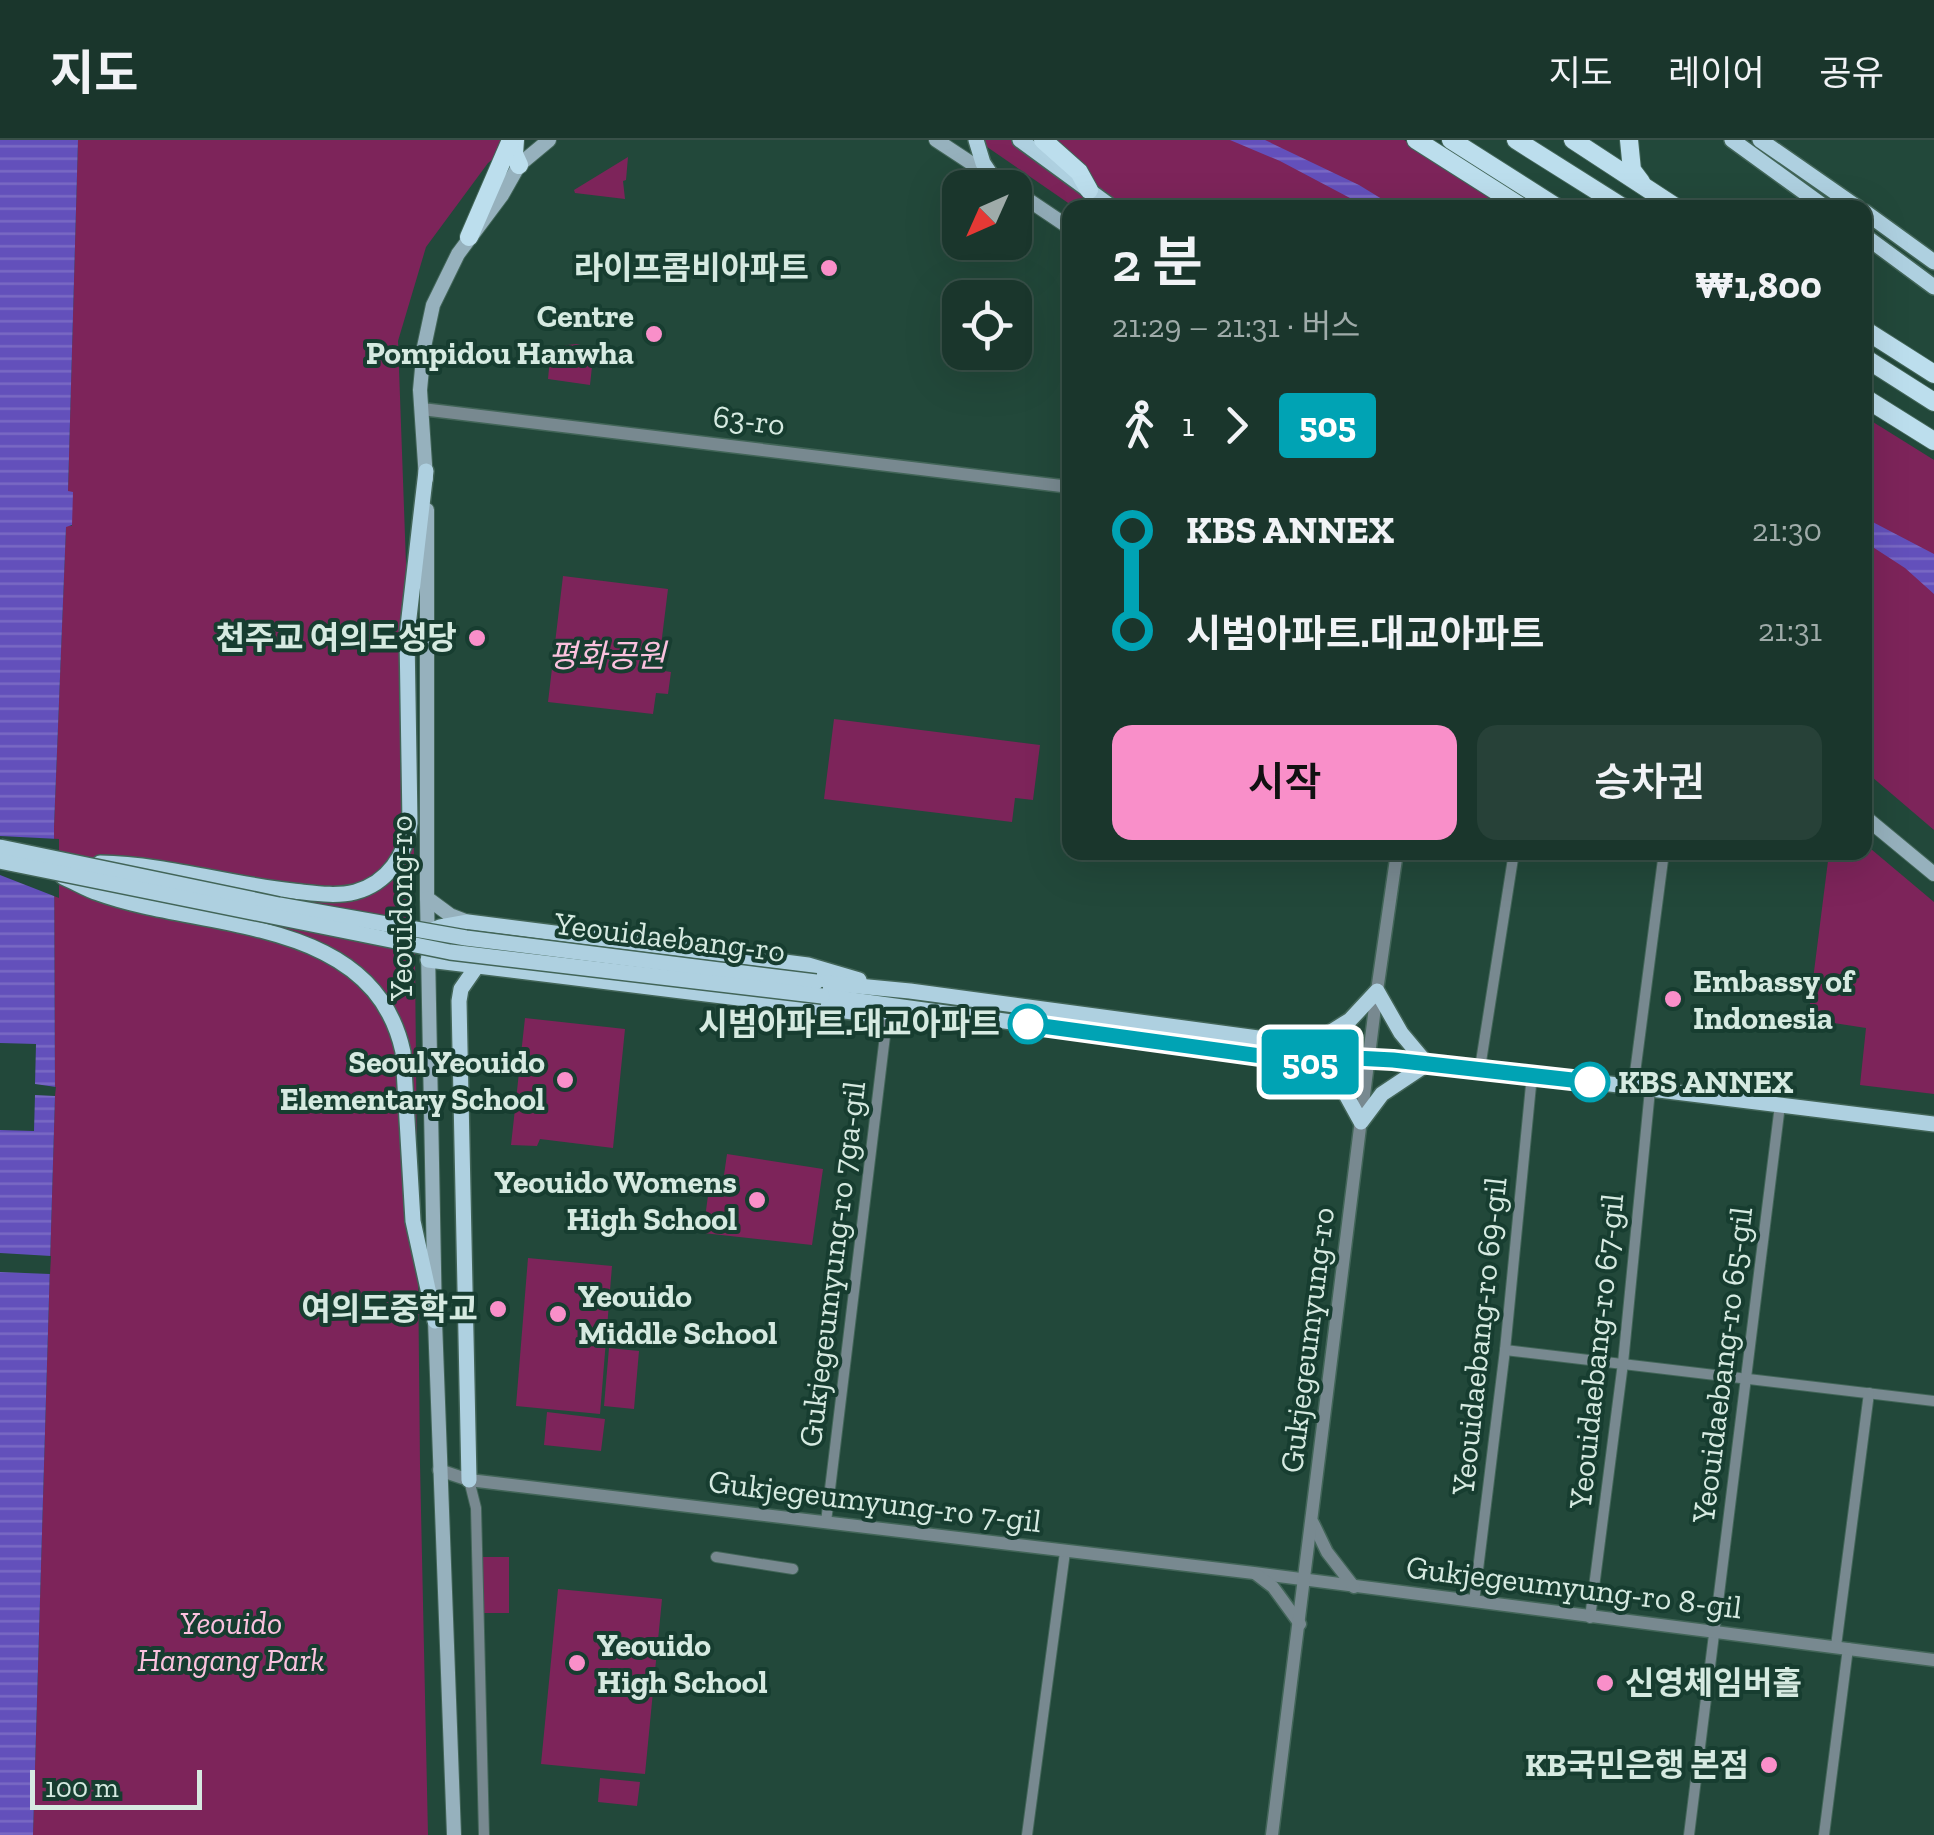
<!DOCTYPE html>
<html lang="ko">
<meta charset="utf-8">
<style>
body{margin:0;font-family:"Zilla Slab","Noto Sans KR",serif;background:#274138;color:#f1f3f6;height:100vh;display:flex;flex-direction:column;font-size:38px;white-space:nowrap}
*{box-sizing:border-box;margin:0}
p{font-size:32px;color:#9faba9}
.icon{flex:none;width:55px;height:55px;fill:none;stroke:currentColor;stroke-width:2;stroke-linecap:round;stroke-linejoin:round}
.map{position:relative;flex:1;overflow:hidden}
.sheet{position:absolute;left:1062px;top:60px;width:810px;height:660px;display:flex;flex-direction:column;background:#1a362c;border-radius:20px;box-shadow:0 10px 40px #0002,0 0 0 2px #385048}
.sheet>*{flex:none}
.badge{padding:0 20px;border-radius:8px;font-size:35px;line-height:65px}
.needle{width:65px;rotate:225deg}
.fabs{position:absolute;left:942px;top:30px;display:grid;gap:20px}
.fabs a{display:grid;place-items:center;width:90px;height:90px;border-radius:20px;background:#1a362c;box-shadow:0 10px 40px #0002,0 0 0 2px #385048;font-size:50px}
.scale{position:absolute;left:30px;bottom:25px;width:172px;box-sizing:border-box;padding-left:10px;border:5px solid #d6eae1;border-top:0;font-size:28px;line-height:35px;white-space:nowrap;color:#d6eae1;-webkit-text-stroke:8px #173d30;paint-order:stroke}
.map>.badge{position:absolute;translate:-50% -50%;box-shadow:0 0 0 5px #fff}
.legs{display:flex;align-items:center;gap:15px;height:110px;padding:0 50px;font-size:32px}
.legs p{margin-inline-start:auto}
.overview{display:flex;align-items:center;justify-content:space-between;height:170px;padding:0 50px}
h1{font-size:55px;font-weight:600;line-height:75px}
.primary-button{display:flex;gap:20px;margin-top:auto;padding:20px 50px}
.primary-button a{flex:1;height:115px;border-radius:20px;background:#f98fc9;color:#111;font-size:40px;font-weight:600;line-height:115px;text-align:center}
.primary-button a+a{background:#274138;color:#f1f3f6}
ul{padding:0 50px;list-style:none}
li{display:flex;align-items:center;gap:35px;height:100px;font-size:38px}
li i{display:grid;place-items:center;width:15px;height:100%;margin:0 12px;background:currentColor}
li i::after{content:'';width:25px;height:25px;margin:-12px;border:8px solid;border-radius:50%;background:#1a362c}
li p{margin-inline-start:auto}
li:first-child i{background:linear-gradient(#0000 50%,currentColor 0)}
li:last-child i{background:linear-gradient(currentColor 50%,#0000 0)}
header{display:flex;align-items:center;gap:60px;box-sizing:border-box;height:140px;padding:0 50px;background:#1a362c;border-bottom:2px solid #385048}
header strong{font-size:48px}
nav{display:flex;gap:55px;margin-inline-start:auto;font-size:35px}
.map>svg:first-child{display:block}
.green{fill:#7d245a}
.water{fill:url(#water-rules)}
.pier{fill:#22483a}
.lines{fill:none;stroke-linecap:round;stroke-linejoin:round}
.minor-casing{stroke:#426558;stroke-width:12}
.tertiary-casing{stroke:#426558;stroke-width:15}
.secondary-casing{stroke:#426558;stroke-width:16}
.primary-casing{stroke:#426558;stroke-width:18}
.trunk-casing{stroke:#426558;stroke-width:20}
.minor{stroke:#788990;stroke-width:10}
.tertiary{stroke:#788990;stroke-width:12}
.secondary{stroke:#96b1bd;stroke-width:14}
.primary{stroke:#aed0e0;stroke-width:15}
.trunk{stroke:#bcdeed;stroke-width:18}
.primary-bridge-casing{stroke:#426558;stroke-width:18;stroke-linecap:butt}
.primary-bridge{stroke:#aed0e0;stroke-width:15}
.line-1-casing{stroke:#fff;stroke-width:22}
.line-1{stroke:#00a3b4;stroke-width:15}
.poi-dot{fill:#f98fc9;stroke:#173d30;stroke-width:4}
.stop-1-dot{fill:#fff;stroke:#00a3b4;stroke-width:5}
.labels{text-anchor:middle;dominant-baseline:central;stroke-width:8;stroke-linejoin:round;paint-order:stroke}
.poi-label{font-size:32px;font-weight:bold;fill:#d6eae1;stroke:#173d30;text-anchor:end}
.street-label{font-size:32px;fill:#d6eae1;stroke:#173d30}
.park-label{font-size:32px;font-style:italic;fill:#fbc1de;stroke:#173d30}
.stop-label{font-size:32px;font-weight:bold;fill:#d6eae1;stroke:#173d30;text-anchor:end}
</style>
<header>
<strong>지도</strong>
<nav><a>지도</a><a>레이어</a><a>공유</a></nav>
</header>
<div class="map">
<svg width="1934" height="1695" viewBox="0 0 1934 1695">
<defs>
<pattern id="water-rules" width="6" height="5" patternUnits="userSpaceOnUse" patternTransform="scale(2.5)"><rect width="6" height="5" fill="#6350bb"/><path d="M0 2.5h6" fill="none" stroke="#7969c4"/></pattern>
</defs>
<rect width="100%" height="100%" fill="#22483a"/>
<!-- green -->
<g class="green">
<path d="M78 0H518L488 23 426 107 398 201 413 619 420 1324 428 1695H33L55 956 54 687 66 386H72L68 351Z"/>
<path d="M977 0H1404L1521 67H1074Z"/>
<path d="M628 17 626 40 623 41 625 59 575 53 574 50Z"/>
<path d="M576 204 594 208 590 245 548 239 551 207Z"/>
<path d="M1865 277 1934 320V690L1865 631Z"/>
<path d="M563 436 668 449 658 530 671 532 668 554 656 553 653 574 548 562Z"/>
<path d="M834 579 1040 605 1033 660 1015 658 1012 682 824 659Z"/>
<path d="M1865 704 1934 762V954L1860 945 1866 888 1808 879 1829 713 1865 712Z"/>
<path d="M525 878 625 889 613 1008 540 999 537 1006 511 1005Z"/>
<path d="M727 1014 823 1029 812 1105 703 1093 709 1048 722 1049Z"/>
<path d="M528 1118 612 1126 600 1274 516 1266Z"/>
<path d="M609 1208 639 1211 634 1269 604 1266Z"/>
<path d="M547 1272 605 1279 601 1311 544 1305Z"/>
<rect x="480" y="1417" width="29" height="56"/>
<path d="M558 1449 662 1459 645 1634 541 1624Z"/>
<path d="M600 1638 640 1642 637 1666 598 1662Z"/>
</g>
<!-- water -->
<g class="water">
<path d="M0 0H78L68 351 73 352 72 385 66 387 54 687 55 956 33 1695H0Z"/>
<path d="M1230 0H1265L1359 45 1395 67H1367L1280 21Z"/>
<path d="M1865 378 1934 414V454L1905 428 1865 402Z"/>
</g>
<!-- pier -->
<g class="pier">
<path d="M0 696 59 699V758L0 735Z"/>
<path d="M0 903 36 904 35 944 56 947 55 956 35 955 34 991 0 990Z"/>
<path d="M0 1113 51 1116 50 1134 0 1132Z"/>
</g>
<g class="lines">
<!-- minor casing -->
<g class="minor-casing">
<g id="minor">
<path d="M1480 928 1514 712"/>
<path d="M1633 948 1664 712"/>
<path d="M1505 1210 1934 1261"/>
<path d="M469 1340 476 1368 484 1695"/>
<path d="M826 1382 888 871"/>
<path d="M716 1417 793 1429"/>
<path d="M1474 1462 1505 1210 1532 935"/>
<path d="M1590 1478 1623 1223 1650 950"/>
<path d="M1836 1506 1869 1253"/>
<path d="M1027 1695 1065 1412"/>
<path d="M1689 1695 1780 965"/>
<path d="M1824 1695 1848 1508"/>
</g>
</g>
<!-- tertiary casing -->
<g class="tertiary-casing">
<g id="tertiary">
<path d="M422 269 1070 347"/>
<path d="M439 1330 469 1340 1254 1433 1934 1520"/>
<path d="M1313 1383 1327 1412 1354 1447"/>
<path d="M1256 1434 1273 1447 1300 1484"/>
<path d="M1272 1695 1377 851 1397 712"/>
</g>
</g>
<!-- secondary casing -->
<g class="secondary-casing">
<g id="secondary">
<path d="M936 0 1009 48"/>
<path d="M1015 51 1070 88"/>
<path d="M426 339 420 250 424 207 433 165 458 114 502 55 519 25 549 0"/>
<path d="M427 370V758L435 1181 454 1695"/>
<path d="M1865 677 1934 734"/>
<path d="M427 758 450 775 468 782"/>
</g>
</g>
<!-- primary casing -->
<g class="primary-casing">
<g id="primary">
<path d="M976 0 983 23 991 35"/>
<path d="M1020 0 1113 68"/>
<path d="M1732 0 1826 68"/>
<path d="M1760 0 1858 68"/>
<path d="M1865 72 1934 122"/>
<path d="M1865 96 1934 147"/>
<path d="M100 723C165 724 228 744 293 751 313 753 335 757 355 752 388 743 406 715 410 683L407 495 426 331"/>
<path d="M63 737C75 742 86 749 98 753 202 791 373 774 403 912L413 1081 435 1181"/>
<path d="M428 792 440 787 468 782 808 825 859 840"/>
<path d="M428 820 869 874 896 870"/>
<path d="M816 842 910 851 1296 903 1326 908 1335 917"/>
<path d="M822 856 1319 924H1325L1335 917 1480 928 1934 984"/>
<path d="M1310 905 1350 880 1377 851 1401 893 1427 924 1382 954 1361 982 1339 942 1319 924"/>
<path d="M469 1340 459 861 461 849 477 826"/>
</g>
</g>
<!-- trunk casing -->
<g class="trunk-casing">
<g id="trunk">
<path d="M515 0 514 14 519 25"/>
<path d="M1043 0 1079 32 1089 50"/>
<path d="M1416 0 1523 68"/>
<path d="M1451 0 1558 68"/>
<path d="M1516 0 1624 68"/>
<path d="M1573 0 1677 68"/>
<path d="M1629 0 1632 30 1641 42"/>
<path d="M469 97 511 0"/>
<path d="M1865 190 1934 234"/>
<path d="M1865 218 1934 262"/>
<path d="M1865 258 1934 301"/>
</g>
</g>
<!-- minor -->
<use href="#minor" class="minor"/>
<!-- tertiary -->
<use href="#tertiary" class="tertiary"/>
<!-- secondary -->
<use href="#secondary" class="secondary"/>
<!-- primary -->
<use href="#primary" class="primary"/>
<!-- trunk -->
<use href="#trunk" class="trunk"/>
<!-- primary-bridge casing -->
<g class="primary-bridge-casing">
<g id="primary-bridge">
<path d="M0 707 279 765 466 798 816 842"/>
<path d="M0 721 450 812 822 856"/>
</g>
</g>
<!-- primary-bridge -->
<use href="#primary-bridge" class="primary-bridge"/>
</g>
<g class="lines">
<!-- line-1 casing -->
<g class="line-1-casing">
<path id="line-1" d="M1028 884 1319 924H1325L1336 917 1393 920 1590 942"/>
</g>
<!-- line-1 -->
<use href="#line-1" class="line-1"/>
</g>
<!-- markers -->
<g class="poi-dot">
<circle cx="829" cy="128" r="10"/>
<circle cx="654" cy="194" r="10"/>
<circle cx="477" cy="498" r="10"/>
<circle cx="1673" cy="859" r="10"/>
<circle cx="565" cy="940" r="10"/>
<circle cx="757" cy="1060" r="10"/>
<circle cx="498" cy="1169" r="10"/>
<circle cx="558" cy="1174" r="10"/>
<circle cx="577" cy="1523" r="10"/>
<circle cx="1605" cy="1543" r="10"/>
<circle cx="1769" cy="1625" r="10"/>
</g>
<g class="stop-1-dot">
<circle cx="1028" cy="884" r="18"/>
<circle cx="1590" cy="942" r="18"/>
</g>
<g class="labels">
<!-- poi labels -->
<g class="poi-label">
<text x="809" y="128">라이프콤비아파트</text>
<text x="634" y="176">Centre<tspan x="634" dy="37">Pompidou Hanwha</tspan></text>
<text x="457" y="498">천주교 여의도성당</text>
<text x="1693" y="841" text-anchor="start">Embassy of<tspan x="1693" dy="37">Indonesia</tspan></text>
<text x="545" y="922">Seoul Yeouido<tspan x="545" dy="37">Elementary School</tspan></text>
<text x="737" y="1042">Yeouido Womens<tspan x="737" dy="37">High School</tspan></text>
<text x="578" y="1156" text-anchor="start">Yeouido<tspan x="578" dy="37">Middle School</tspan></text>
<text x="478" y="1169">여의도중학교</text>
<text x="597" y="1505" text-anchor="start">Yeouido<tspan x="597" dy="37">High School</tspan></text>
<text x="1625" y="1543" text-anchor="start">신영체임버홀</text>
<text x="1749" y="1625">KB국민은행 본점</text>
</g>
<!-- street labels -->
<g class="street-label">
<text transform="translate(749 280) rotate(7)">63-ro</text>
<text transform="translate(401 768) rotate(-90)">Yeouidong-ro</text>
<text transform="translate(670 797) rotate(7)">Yeouidaebang-ro</text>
<text transform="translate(832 1124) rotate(-83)">Gukjegeumyung-ro 7ga-gil</text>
<text transform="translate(1479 1196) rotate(-84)">Yeouidaebang-ro 69-gil</text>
<text transform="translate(1307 1200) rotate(-83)">Gukjegeumyung-ro</text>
<text transform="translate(1596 1211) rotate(-84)">Yeouidaebang-ro 67-gil</text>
<text transform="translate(1722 1225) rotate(-83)">Yeouidaebang-ro 65-gil</text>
<text transform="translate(875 1361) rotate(7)">Gukjegeumyung-ro 7-gil</text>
<text transform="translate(1574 1447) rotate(7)">Gukjegeumyung-ro 8-gil</text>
</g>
<!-- park labels -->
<g class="park-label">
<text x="607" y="516">평화공원</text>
<text x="231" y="1483">Yeouido<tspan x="231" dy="37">Hangang Park</tspan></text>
</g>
<!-- stop labels -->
<g class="stop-label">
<text x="1000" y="884">시범아파트.대교아파트</text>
<text x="1618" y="942" text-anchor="start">KBS ANNEX</text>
</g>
</g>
</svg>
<div class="fabs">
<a><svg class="needle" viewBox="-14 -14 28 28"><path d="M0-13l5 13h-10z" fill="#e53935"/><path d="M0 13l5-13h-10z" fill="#9faba9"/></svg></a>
<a><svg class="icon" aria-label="locate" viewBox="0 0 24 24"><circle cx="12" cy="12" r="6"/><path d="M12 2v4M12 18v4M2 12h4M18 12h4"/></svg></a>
</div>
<div class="scale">100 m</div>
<b class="badge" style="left:1310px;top:922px;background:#00a3b4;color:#fff">505</b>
<section class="sheet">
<div class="overview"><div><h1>2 분</h1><p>21:29 – 21:31 · 버스</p></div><b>₩1,800</b></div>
<div class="legs"><svg class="icon" aria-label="walk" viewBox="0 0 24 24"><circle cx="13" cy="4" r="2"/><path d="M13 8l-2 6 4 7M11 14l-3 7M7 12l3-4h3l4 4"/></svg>1<svg class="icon" aria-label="forward" viewBox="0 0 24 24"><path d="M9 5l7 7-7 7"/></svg><b class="badge" style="background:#00a3b4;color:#fff">505</b></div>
<ul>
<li><i style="color:#00a3b4"></i><b>KBS ANNEX</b><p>21:30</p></li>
<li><i style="color:#00a3b4"></i><b>시범아파트.대교아파트</b><p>21:31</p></li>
</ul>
<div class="primary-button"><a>시작</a><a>승차권</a></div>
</section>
</div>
